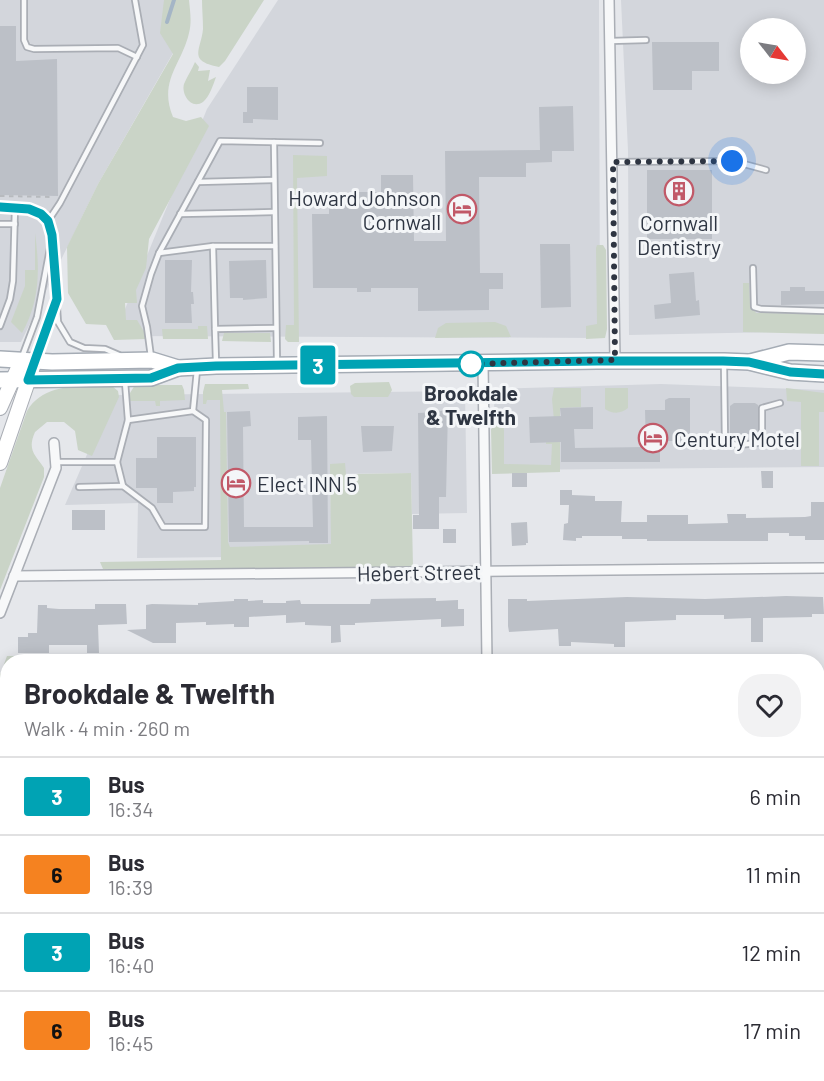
<!DOCTYPE html>
<meta charset="utf-8">
<style>
body{margin:0;font-family:Barlow,sans-serif;background:#f2f2f3;color:#2b2b33;height:100vh;display:flex;flex-direction:column;font-size:22px;white-space:nowrap}
*{box-sizing:border-box;margin:0}
p{font-size:20px;color:#7c7c81}
.icon{flex:none;width:33px;height:33px;fill:none;stroke:currentColor;stroke-width:2;stroke-linecap:round;stroke-linejoin:round}
.map{position:relative;flex:1;overflow:hidden}
.drawer{position:absolute;left:0px;top:654px;width:825px;height:428px;display:flex;flex-direction:column;background:#fff;border-radius:24px 24px 0 0;box-shadow:0 3px 15px #0003}
.drawer>*{flex:none}
.badge{padding:0 12px;border-radius:4px;font-size:21px;line-height:39px}
.needle{width:39px;rotate:121deg}
.buttons{position:absolute;left:740px;top:18px;display:grid;gap:12px}
.buttons a{display:grid;place-items:center;width:66px;height:66px;border-radius:50%;background:#fff;box-shadow:0 3px 15px #0003;font-size:30px}
.you{position:absolute;width:30px;height:30px;margin:-15px;border:4px solid #fff;border-radius:50%;background:#1a73e8;box-shadow:0 0 0 9px #1a73e833}
.map>.badge{position:absolute;translate:-50% -50%;box-shadow:0 0 0 3px #fff}
.round{display:grid;place-items:center;flex:none;width:63px;height:63px;border-radius:24px;background:#f2f2f3}
.summary{display:flex;align-items:center;justify-content:space-between;height:102px;padding:0 24px}
h1{font-size:28px;font-weight:700;line-height:45px}
ul{padding:0;list-style:none}
li{display:flex;align-items:center;gap:18px;height:78px;padding:0 24px;border-top:2px solid #e1e1e2}
li div{flex:1}
li b{display:block;font-size:22px}
li em{font-style:normal}
li .badge{min-width:66px;font-weight:700;text-align:center}
.map>svg:first-child{display:block}
.built{fill:#d3d6dc;fill-rule:evenodd}
.green{fill:#cad4c7}
.lines{fill:none;stroke-linecap:round;stroke-linejoin:round}
.stream{stroke:#a4b5c6;stroke-width:4}
.building{fill:#bcc0c7}
.lane-casing{stroke:#aaaeb5;stroke-width:8}
.street-casing{stroke:#aaaeb5;stroke-width:12}
.secondary-casing{stroke:#aaaeb5;stroke-width:16}
.primary-casing{stroke:#a5acb5;stroke-width:18}
.path{stroke:#b7babe;stroke-width:2;stroke-dasharray:4.5 4.5;stroke-linecap:butt}
.lane{stroke:#f7f8f9;stroke-width:4.5}
.street{stroke:#f7f8f9;stroke-width:9}
.secondary{stroke:#fff;stroke-width:14}
.primary{stroke:#fff;stroke-width:15}
.line-casing{stroke:#fff;stroke-width:14}
.line{stroke:#00a3b4;stroke-width:9}
.walk{stroke:#2e3542;stroke-width:6;stroke-dasharray:0 10.8}
.stop-dot{fill:#fff;stroke:#00a3b4;stroke-width:3}
.labels{text-anchor:middle;dominant-baseline:central;stroke-width:6;stroke-linejoin:round;paint-order:stroke}
.poi-label{font-size:21px;fill:#2e3542;stroke:#f4f6f8;text-anchor:start}
.stop-label{font-size:21px;font-weight:bold;fill:#2e3542;stroke:#f4f6f8}
.street-label{font-size:21px;fill:#2e3542;stroke:#f4f6f8}
</style>
<div class="map">
<svg width="824" height="1081" viewBox="0 0 824 1081">
<rect width="100%" height="100%" fill="#e5e7eb"/>
<!-- built -->
<g class="built">
<path d="M0 0H168L185 32 98 184 21 342H0Z"/>
<path d="M278 0H599L600 338 114 336 207 109Z"/>
<path d="M621 0H824V331L629 335 628 151ZM750 28H795V74H750Z"/>
<path d="M661 384 824 390V467L495 470 494 389Z"/>
<path d="M465 391 467 513 412 514 411 473 330 474 332 556 137 558 138 503 65 505 113 395Z"/>
</g>
<!-- green -->
<g class="green">
<path d="M164 0H189C190 11 192 22 189 33 182 64 158 81 173 117L186 121 201 117 209 126 149 239 146 268 136 290 137 303H125L126 320H137L146 335V339L114 340 106 325 86 324 68 293 67 247 98 184 173 54 160 33Z"/>
<path d="M202 0H264L225 61 219 67C187 61 201 50 203 29 203 19 202 9 202 0Z"/>
<path d="M195 62 199 67 198 71 210 70 208 81 216 77C213 85 210 96 203 102 191 110 181 94 184 84 187 77 192 69 195 62Z"/>
<path d="M293 155 327 156V176L297 178 299 342H288L285 339 286 325H294Z"/>
<path d="M35 233C40 269 40 301 22 333L11 322 25 286V270H35Z"/>
<path d="M597 245H603L606 250 607 329 605 338 586 339V326L597 324 596 248Z"/>
<path d="M743 283H749L750 303 756 313 824 314V334L743 332Z"/>
<path d="M495 322 506 326 511 337 435 338 438 328 446 323Z"/>
<path d="M198 326H207L208 339H163L162 329H198Z"/>
<path d="M224 333H270L271 342 222 341Z"/>
<path d="M389 382 392 390 388 397H354L351 394 350 386 355 383Z"/>
<path d="M205 384H248L249 389 222 390 224 412H226L228 542 230 547 331 544 330 464 345 463 347 485 355 484V474L411 473 413 567 103 569 100 562 221 560 220 400H207L206 404H203V392Z"/>
<path d="M135 385H182L184 390 185 400 160 401V406H156L155 401H130V393Z"/>
<path d="M112 386 118 391 119 397 92 456 78 450 75 431 64 422H47L35 432C27 450 35 455 44 468V477L0 590V488L27 411C44 382 83 386 112 386Z"/>
<path d="M554 388H581V407L560 408V472L492 474 491 429 499 422 504 424V464L551 465 552 444H546V420H554L552 399Z"/>
<path d="M605 388H628V408C621 414 612 414 605 409Z"/>
<path d="M786 388 824 393V412H819V466H801V402L787 401Z"/>
<path d="M114 655V661L8 662V986H0V675L7 656Z"/>
</g>
<g class="lines">
<!-- stream -->
<path class="stream" d="M167 22 174 0"/>
</g>
<!-- building -->
<g class="building">
<path d="M0 26H16V61L57 59 58 196 0 195Z"/>
<path d="M652 42H719V71H692V90H653Z"/>
<path d="M247 87H278V120L253 119V123H243V112H247Z"/>
<path d="M573 106 574 151H552V162L526 163V177H479L480 273H503V289H489V310L418 311V288H371V292H357V288H313L312 214H329V200H354V192H381V175H413L414 241H446L445 151 540 150 539 107Z"/>
<rect x="647" y="170" width="65" height="69"/>
<path d="M540 244H570L571 307 541 308Z"/>
<path d="M165 260H192L191 292H193L194 304H191L192 323H165Z"/>
<path d="M266 260 267 298 243 300V298H230L229 261Z"/>
<path d="M694 272 696 301 699 300 700 315 655 319 654 305 671 303 669 274Z"/>
<path d="M790 287H805V291H824V304L781 305V291H790Z"/>
<path d="M669 398H690V441H660V462H561V442L530 443 529 417 561 416 560 408 593 407V429H574L575 448 646 447 645 410H665V400Z"/>
<path d="M734 403H755L758 405V434H744V438H735V434H730V406Z"/>
<path d="M448 409 446 497H439V529H413V515H419L418 413 437 412Z"/>
<path d="M250 411 251 426 243 427 244 527H313L311 440H298V417L327 416 328 543H309V541L229 542 227 412Z"/>
<path d="M361 426H394L392 451 363 452Z"/>
<path d="M157 437H196V487H194V491L173 492V503H157V488H136V458H157Z"/>
<path d="M761 471H773V488H762Z"/>
<rect x="512" y="473" width="15" height="14"/>
<path d="M560 490H572V495L595 496V501H622L621 522H647V515H688V524L728 523 727 514H746V518L805 517 811 516V502H824V540H805V536H789V533H768V541H647V539H622V536H582V538H576V541L563 540 564 524 568 523 569 505H560Z"/>
<rect x="72" y="510" width="33" height="20"/>
<path d="M527 522 528 543H526V545L512 546 511 523Z"/>
<rect x="443" y="529" width="13" height="14"/>
<path d="M786 596 823 597 824 614H812V617L763 618V642H751V618L724 619V615H676V620L625 622V647H614V644L571 642V646H559L558 629 509 632 508 626V599H527V601L627 597 705 599Z"/>
<path d="M436 598V601L458 600V609H464V626L441 627V619L355 623V625H340L341 642 331 643V626L305 625V622L286 623V615L249 617V627H234V624L206 625V622L176 623V643H153L127 630 146 629V605L152 604 198 605V603L234 601V599H248V601L263 600V603H286V601L300 600 301 604H370L371 599Z"/>
<path d="M95 604H126L127 624 98 625 99 653H87V645H49V653H18V637H28V633H37L38 605H47V608L59 609H95Z"/>
</g>
<g class="lines">
<!-- lane casing -->
<g class="lane-casing">
<g id="lane">
<path d="M24 0V40L27 47 34 49 118 48 137 57"/>
<path d="M610 41 646 40"/>
<path d="M274 142 277 362"/>
<path d="M613 162 733 161 766 170"/>
<path d="M198 182 274 180"/>
<path d="M0 207C25 207 45 208 52 235L58 322 70 342 84 348 105 349 119 355"/>
<path d="M180 214 274 212"/>
<path d="M48 221 60 203 143 45 135 0"/>
<path d="M0 224H15"/>
<path d="M159 253 213 246"/>
<path d="M753 268 754 307 761 309 824 311"/>
<path d="M0 326 10 299 13 281 15 207"/>
<path d="M215 329 213 246H275"/>
<path d="M22 357 37 317 51 243"/>
<path d="M151 357 147 327 142 306 151 274 159 253 220 141 320 143"/>
<path d="M36 359 56 302"/>
<path d="M216 362 215 329 275 328"/>
<path d="M724 364 725 443 738 445 758 443 762 436V408L780 403"/>
<path d="M125 382 128 420 193 411 197 370"/>
<path d="M56 462H117L128 420"/>
<path d="M117 462 123 486"/>
<path d="M79 487 123 486 152 508 163 527H205L206 420 193 411"/>
<path d="M0 687H8"/>
<path d="M0 815 8 810"/>
<path d="M0 820 8 827"/>
<path d="M0 921H8"/>
</g>
</g>
<!-- street casing -->
<g class="street-casing">
<g id="street">
<path d="M609 0 615 360"/>
<path d="M483 363 487 662"/>
<path d="M14 576 824 568"/>
<path d="M0 613 56 468 54 443"/>
<path d="M818 769 824 768"/>
<path d="M818 912H824"/>
<path d="M323 1074V1081"/>
<path d="M132 1081V1074"/>
<path d="M441 1081 451 1074"/>
</g>
</g>
<!-- secondary casing -->
<g class="secondary-casing">
<g id="secondary">
<path d="M0 408 21 361"/>
<path d="M0 463 35 361"/>
</g>
</g>
<!-- primary casing -->
<g class="primary-casing">
<g id="primary">
<path d="M0 359 52 362 152 360 178 368"/>
<path d="M750 362 789 352 824 353"/>
<path d="M0 380 151 378 178 368 216 366 597 361H724L749 362 790 372 824 374"/>
</g>
</g>
<!-- path -->
<path class="path" d="M0 196 54 197"/>
<!-- lane -->
<use href="#lane" class="lane"/>
<!-- street -->
<use href="#street" class="street"/>
<!-- secondary -->
<use href="#secondary" class="secondary"/>
<!-- primary -->
<use href="#primary" class="primary"/>
</g>
<g class="lines">
<!-- line casing -->
<g class="line-casing">
<path id="line" d="M0 207 29 209 41 214 48 221 52 235 57 299 28 380 151 378 178 368 216 366 597 361H723L749 362 790 372 824 374"/>
</g>
<!-- line -->
<use href="#line" class="line"/>
<!-- walk -->
<path class="walk" d="M471 364 615 360 613 162 732 161"/>
</g>
<!-- icons -->
<defs>
<g id="building-ring" transform="scale(1.5)"><circle r="9.5" fill="#f4f6f8" stroke="#c15968" stroke-width="1.5"/><path d="M-4-6H4V6H1V3H-1V6H-4ZM-2.5-4.3h1.7v1.8h-1.7ZM.8-4.3h1.7v1.8H.8ZM-2.5-1h1.7V.8h-1.7ZM.8-1h1.7V.8H.8Z" fill="#c15968"/></g>
<g id="hotel-ring" transform="scale(1.5)"><circle r="9.5" fill="#f4f6f8" stroke="#c15968" stroke-width="1.5"/><path d="M-6-4.5h1.5V1H6V5H4.5V3h-9V5H-6ZM-4 0a1.8 1.8 0 1 1 3.6 0ZM.5 0V-2.5h3Q6-2.5 6 0Z" fill="#c15968"/></g>
</defs>
<g fill-rule="evenodd">
<use href="#building-ring" x="679" y="191"/>
<use href="#hotel-ring" x="462" y="209"/>
<use href="#hotel-ring" x="653" y="438"/>
<use href="#hotel-ring" x="236" y="483"/>
</g>
<!-- markers -->
<circle class="stop-dot" cx="471" cy="364" r="12"/>
<g class="labels">
<!-- poi labels -->
<g class="poi-label">
<text x="441" y="197" text-anchor="end">Howard Johnson<tspan x="441" dy="24">Cornwall</tspan></text>
<text x="679" y="222" text-anchor="middle">Cornwall<tspan x="679" dy="24">Dentistry</tspan></text>
<text x="674" y="438">Century Motel</text>
<text x="257" y="483">Elect INN 5</text>
</g>
<!-- stop labels -->
<g class="stop-label">
<text x="471" y="392">Brookdale<tspan x="471" dy="24">&amp; Twelfth</tspan></text>
</g>
<!-- street labels -->
<g class="street-label">
<text transform="translate(419 572) rotate(-1)">Hebert Street</text>
</g>
</g>
</svg>
<div class="buttons">
<a><svg class="needle" viewBox="-14 -14 28 28"><path d="M0-13l5 13h-10z" fill="#e53935"/><path d="M0 13l5-13h-10z" fill="#7c7c81"/></svg></a>
</div>
<div class="you" style="left:732px;top:161px"></div>
<b class="badge" style="left:318px;top:365px;background:#00a3b4;color:#fff">3</b>
<section class="drawer">
<div class="summary"><div><h1>Brookdale &amp; Twelfth</h1><p>Walk · 4 min · 260 m</p></div><a class="round"><svg class="icon" aria-label="heart" viewBox="0 0 24 24"><path d="M12 20l-8-8c-3-5 5-10 8-4 3-6 11-1 8 4z"/></svg></a></div>
<ul>
<li><span class="badge" style="background:#00a3b4;color:#fff">3</span><div><b>Bus</b><p>16:34</p></div><em>6 min</em></li>
<li><span class="badge" style="background:#f58220;color:#111">6</span><div><b>Bus</b><p>16:39</p></div><em>11 min</em></li>
<li><span class="badge" style="background:#00a3b4;color:#fff">3</span><div><b>Bus</b><p>16:40</p></div><em>12 min</em></li>
<li><span class="badge" style="background:#f58220;color:#111">6</span><div><b>Bus</b><p>16:45</p></div><em>17 min</em></li>
</ul>
</section>
</div>
